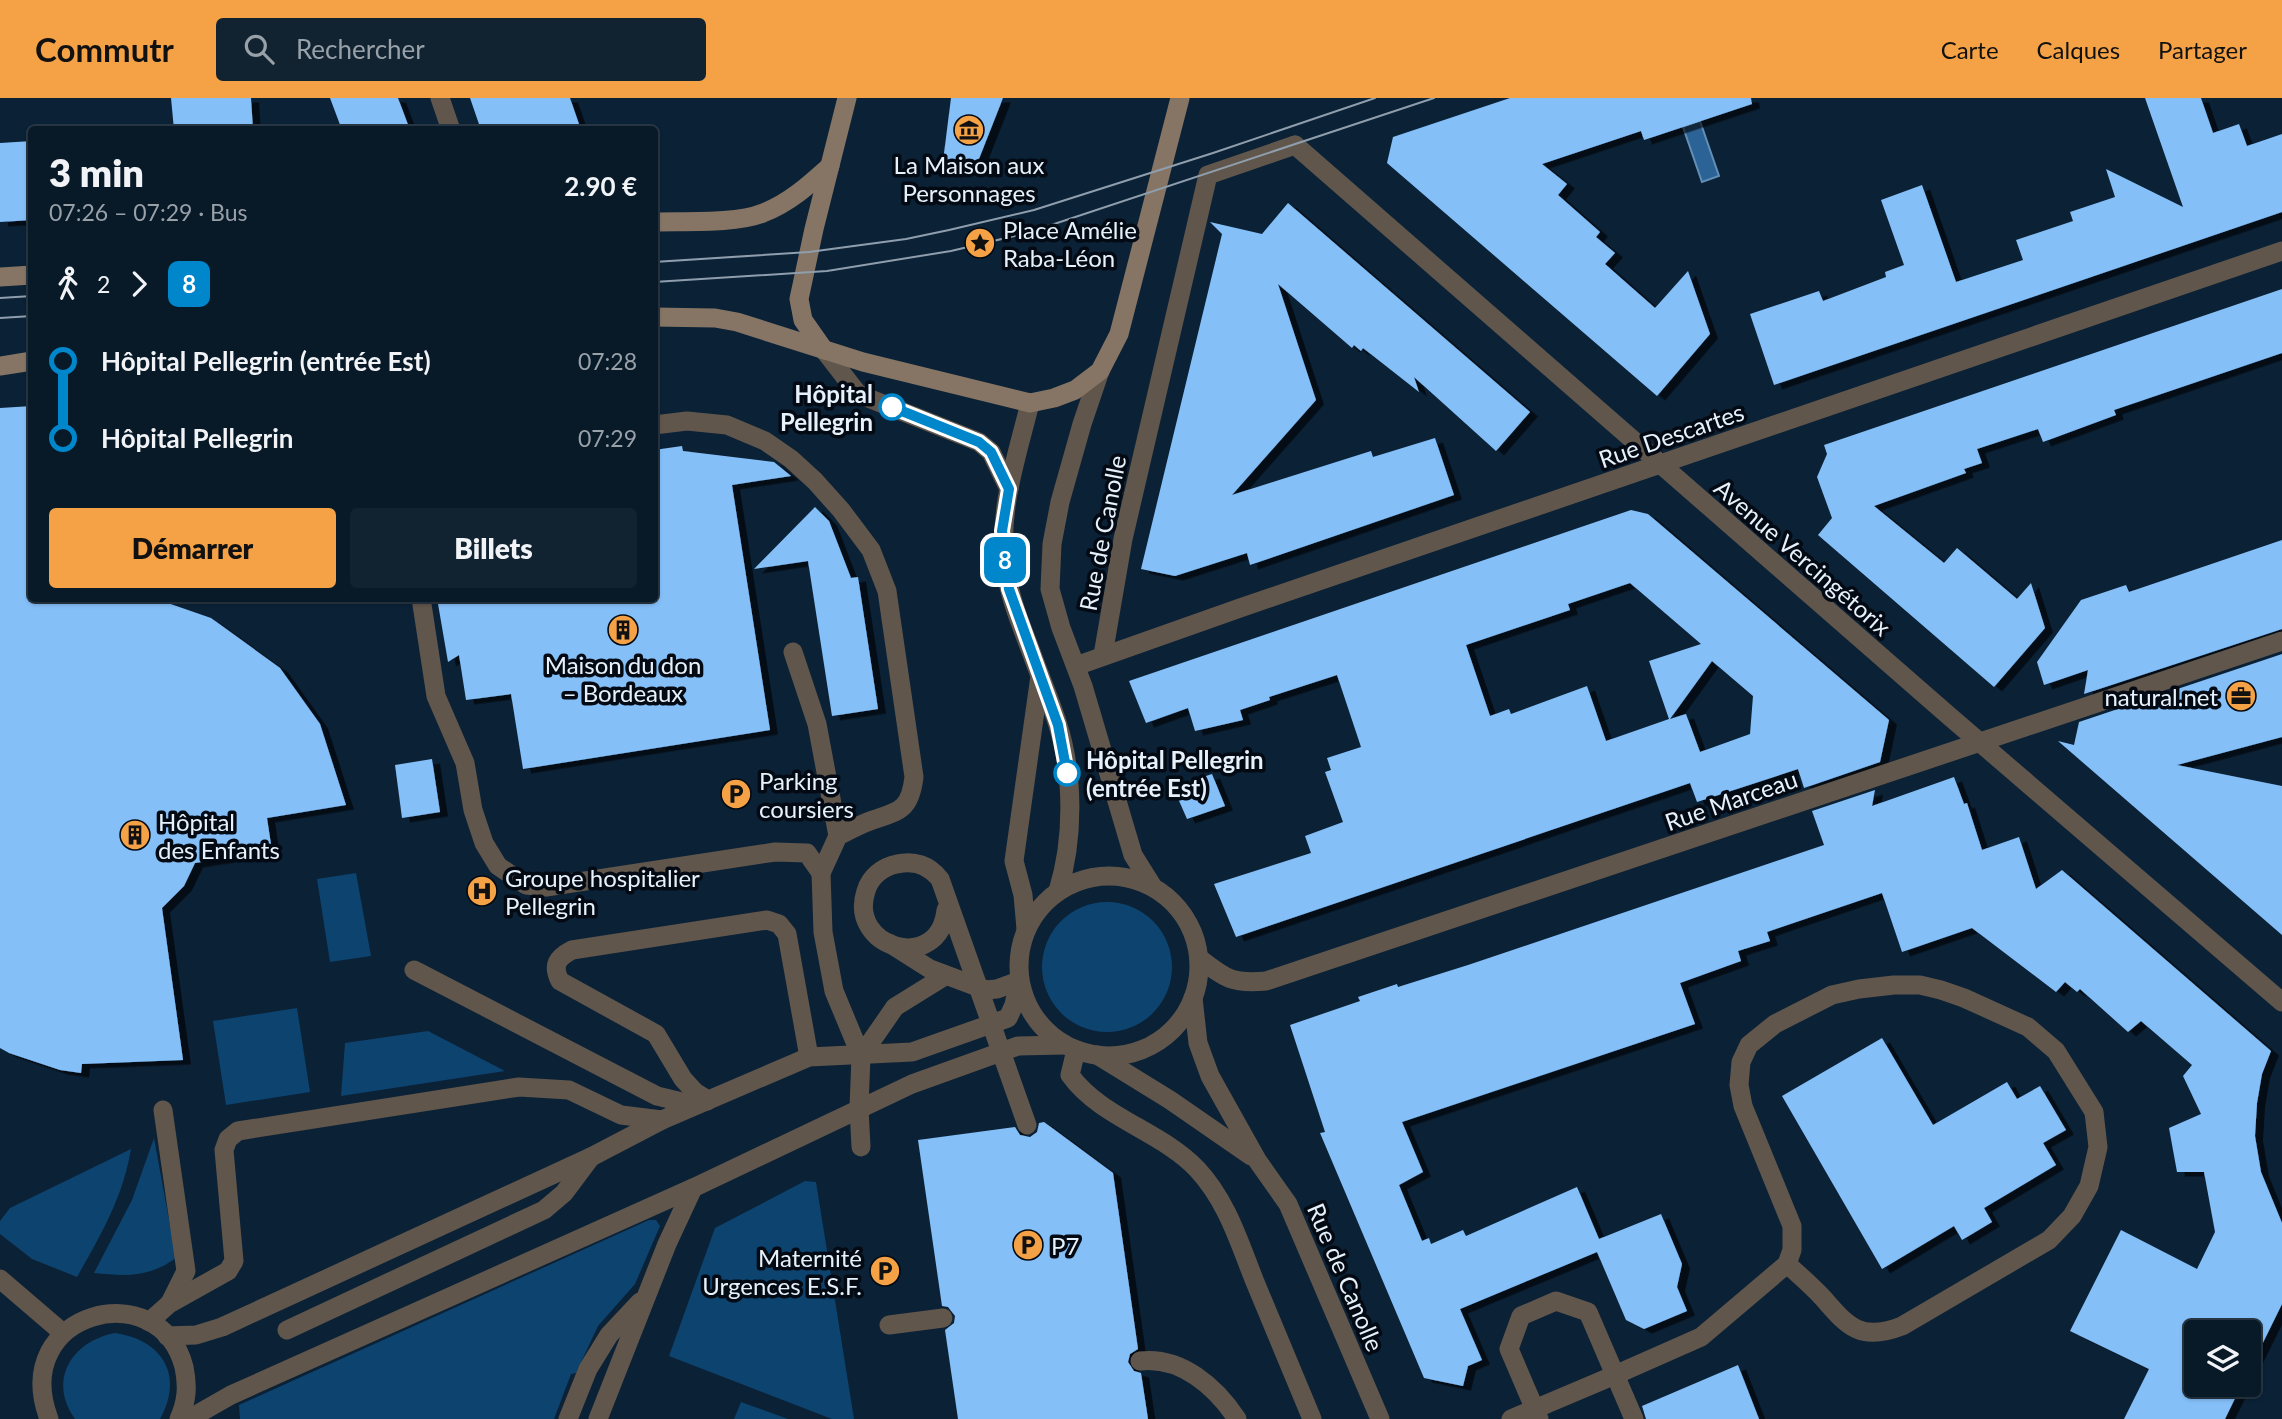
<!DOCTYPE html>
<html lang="fr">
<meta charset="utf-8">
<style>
body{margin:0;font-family:Lato,sans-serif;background:#112230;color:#f1f3f6;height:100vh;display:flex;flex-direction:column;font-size:26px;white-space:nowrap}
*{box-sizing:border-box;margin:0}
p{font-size:23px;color:#98a0a8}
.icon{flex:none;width:38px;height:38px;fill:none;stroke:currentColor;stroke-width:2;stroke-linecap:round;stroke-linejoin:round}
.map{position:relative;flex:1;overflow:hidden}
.side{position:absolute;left:28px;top:28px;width:630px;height:476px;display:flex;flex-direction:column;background:#081928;border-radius:7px;box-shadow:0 2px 5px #0004,0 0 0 2px #293845}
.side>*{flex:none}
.badge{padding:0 14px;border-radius:10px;font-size:24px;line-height:46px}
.controls{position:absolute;left:2184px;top:1222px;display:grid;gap:14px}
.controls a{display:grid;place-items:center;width:77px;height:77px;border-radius:7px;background:#081928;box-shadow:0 2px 5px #0004,0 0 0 2px #293845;font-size:35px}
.map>.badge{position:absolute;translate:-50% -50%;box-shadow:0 0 0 4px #fff}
.legs{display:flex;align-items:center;gap:10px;height:77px;padding:0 21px;font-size:23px}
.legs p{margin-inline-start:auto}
.head{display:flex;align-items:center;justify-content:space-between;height:119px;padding:0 21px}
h1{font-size:38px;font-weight:800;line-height:52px}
.action{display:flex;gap:14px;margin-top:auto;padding:14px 21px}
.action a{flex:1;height:80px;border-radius:7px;background:#f5a246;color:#111;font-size:28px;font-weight:800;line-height:80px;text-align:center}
.action a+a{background:#112230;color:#f1f3f6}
ul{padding:0 21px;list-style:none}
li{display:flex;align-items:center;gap:24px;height:77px;font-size:26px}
li i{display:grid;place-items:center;width:10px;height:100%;margin:0 9px;background:currentColor}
li i::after{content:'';width:18px;height:18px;margin:-9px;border:5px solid;border-radius:50%;background:#081928}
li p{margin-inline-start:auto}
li:first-child i{background:linear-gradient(#0000 50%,currentColor 0)}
li:last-child i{background:linear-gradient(currentColor 50%,#0000 0)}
header{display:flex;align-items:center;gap:42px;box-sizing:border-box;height:98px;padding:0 35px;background:#f5a246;color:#111}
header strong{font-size:33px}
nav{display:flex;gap:38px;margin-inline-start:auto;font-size:24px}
.search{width:490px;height:63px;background:#112230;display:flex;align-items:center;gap:18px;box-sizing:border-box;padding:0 24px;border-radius:7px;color:#98a0a8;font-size:26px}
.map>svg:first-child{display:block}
.green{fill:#0d436f}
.water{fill:#2b6396;stroke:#638eb5;stroke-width:2}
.building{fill:#85bff8;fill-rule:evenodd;filter:url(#shadow)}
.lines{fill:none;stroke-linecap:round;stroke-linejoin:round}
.service{stroke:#61564c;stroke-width:19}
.minor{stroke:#61564c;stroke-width:19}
.tertiary{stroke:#61564c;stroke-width:19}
.secondary{stroke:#867564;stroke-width:19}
.tram{stroke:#8f9ead;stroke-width:2}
.service-bridge{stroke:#61564c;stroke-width:19}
.line-1-casing{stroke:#fff;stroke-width:16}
.line-1{stroke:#0086cb;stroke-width:10}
.stop-1-dot{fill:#fff;stroke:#0086cb;stroke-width:3.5}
.labels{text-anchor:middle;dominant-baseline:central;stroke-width:7;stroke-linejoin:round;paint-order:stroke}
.poi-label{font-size:24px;fill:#e6f1fc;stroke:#030a13;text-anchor:start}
.stop-label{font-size:24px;font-weight:bold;fill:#e6f1fc;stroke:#030a13;text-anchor:end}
.street-label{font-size:24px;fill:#e6f1fc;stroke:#030a13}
</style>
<header>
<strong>Commutr</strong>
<div class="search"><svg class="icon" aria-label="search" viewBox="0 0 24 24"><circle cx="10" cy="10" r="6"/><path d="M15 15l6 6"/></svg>Rechercher</div>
<nav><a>Carte</a><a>Calques</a><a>Partager</a></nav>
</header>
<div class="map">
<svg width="2282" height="1321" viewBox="0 0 2282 1321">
<defs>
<filter id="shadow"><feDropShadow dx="8" dy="4.5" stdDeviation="0" flood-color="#0009"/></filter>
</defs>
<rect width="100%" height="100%" fill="#0b2136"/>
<!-- green -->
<g class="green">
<path d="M356 775 371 858 330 864 317 781Z"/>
<circle cx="1107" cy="869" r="65"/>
<path d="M297 910 310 994 226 1007 213 923Z"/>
<path d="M428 933 505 973 341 998 345 945Z"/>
<path d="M154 1040 176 1160C148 1180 127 1178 94 1175L132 1102Z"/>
<path d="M131 1051C123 1099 101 1137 77 1179L32 1161 0 1136V1123L10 1110Z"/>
<path d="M805 1083 816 1084 854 1321H832L669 1258 715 1130Z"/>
<path d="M649 1122H656L660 1128 635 1186 598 1228 576 1275 571 1276 554 1321H240L239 1307Z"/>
<path d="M115 1235C163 1242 184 1278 160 1321H75C47 1282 72 1243 115 1235Z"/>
<path d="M741 1304 788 1321H734Z"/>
</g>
<!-- water -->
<path class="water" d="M1700 23 1719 78 1702 84 1683 29Z"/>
<!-- building -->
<g class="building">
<path d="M171 0H251L253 32H174Z"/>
<path d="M330 0H398L410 32H342Z"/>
<path d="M470 0H570L581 32H481Z"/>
<path d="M951 0H1003L975 71 943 63Z"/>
<path d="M1510 0H1751L1752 6 1644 42 1641 33 1542 66 1567 86 1558 97 1600 134 1596 139 1615 155 1605 166 1655 210 1688 173 1710 236 1657 298 1387 65 1393 39Z"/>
<path d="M2145 0H2201L2213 35 2239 26 2247 48 2282 36V114L1774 287 1750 216 1819 193 1823 203 1886 179 1885 174 1904 167 1881 102 1922 87 1956 184 2023 162 2016 142 2073 123 2070 114 2115 99 2106 71 2183 109Z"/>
<path d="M32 43V122L0 124V45Z"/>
<path d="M1288 105 1530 314 1496 353 1414 279 1419 294 1363 250 1361 253 1354 247 1352 250 1278 186 1316 302 1232 397 1371 353 1373 359 1435 340 1454 397 1250 467 1247 455 1175 478 1141 471 1222 136 1210 124 1262 136Z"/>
<path d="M2282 191V255L2114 312 2116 317 2043 344 2038 331 1977 351 1982 365 1964 371 1966 375 1874 408 1944 465 1957 450 2017 501 2031 485 2045 530 1994 589 1818 437 1832 420 1817 379 1827 356 1824 347Z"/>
<path d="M32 308V500H143L162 503 211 520 280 570 320 626 346 707 267 720 272 753 195 765 184 788 162 810 183 962 82 966 81 975 60 972 9 955 0 950V310Z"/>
<path d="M682 348 683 353 774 364 791 378 732 387 770 632 523 671 511 596 466 602 459 557 448 564 437 500H654V352Z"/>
<path d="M815 409 829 423 851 480 858 479 878 611 832 618 808 463 754 471Z"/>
<path d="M1631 412 1648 416 1889 622 1880 664 1804 690 1798 671 1697 704 1690 685 1236 839 1214 786 1311 755 1305 738 1343 724 1325 674 1331 672 1327 660 1361 649 1337 577 1269 599 1270 602 1240 612 1243 622 1195 633 1188 610 1146 625 1129 583ZM1630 485 1701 546 1649 563 1669 621 1606 643 1587 588 1511 616 1509 611 1490 618 1466 547 1570 512 1568 506ZM1712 563 1753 598 1750 636 1700 654 1686 616 1670 621Z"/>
<path d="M2282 442V531L2084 596 2088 572 2044 587 2037 564 2081 502 2126 487 2129 494Z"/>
<path d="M2282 556V639L2177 667 2282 688V837L2058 643 2074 647 2079 624Z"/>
<path d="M432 661 440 714 402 720 395 667Z"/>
<path d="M1212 676 1225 708 1187 721 1173 689Z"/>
<path d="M1954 679 1964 706 1967 705 1982 752 2019 739 2036 791 2062 772 2271 953 2262 976 2257 1005 2255 1038 2261 1074 2282 1125V1206L2249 1273V1234H2196V1286H2242L2225 1321H2124L2149 1271 2070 1233 2121 1132 2197 1171 2215 1134 2204 1074H2177L2169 1030 2201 1016 2183 978 2192 967 2141 923 2128 934 2080 891 2077 894 2065 884 2056 894 1972 830 1902 854 1882 795 1767 834 1770 843 1738 853 1741 863 1680 885 1695 926 1402 1024 1423 1074 1399 1087 1422 1143 1429 1140 1431 1146 1463 1132 1466 1138 1577 1089 1599 1141 1661 1116 1682 1166 1677 1189 1687 1213 1644 1231 1626 1222 1597 1154 1460 1211 1482 1262 1468 1268 1463 1288 1424 1280 1320 1035 1325 1034 1290 927 1360 903 1358 899 1397 886 1398 889 1468 867 1824 747 1812 713 1875 692 1872 708Z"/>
<path d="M1882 940 1933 1027 2007 984 2017 1001 2040 988 2066 1032 2043 1045 2056 1067 1984 1110 1992 1124 1962 1142 1954 1128 1882 1171 1782 998Z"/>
<path d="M1044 1024 1113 1075 1138 1251 1130 1256 1128 1264 1134 1273 1141 1275 1148 1321H958L945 1232 954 1225 955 1218 948 1209 942 1208 918 1042 1015 1029 1020 1037 1030 1039 1037 1034 1039 1025Z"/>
<path d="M1738 1267 1759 1321H1646L1642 1308Z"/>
</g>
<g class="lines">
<!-- service -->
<g class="service">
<path d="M824 252 858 296 979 344 991 354 1009 391"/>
<path d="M654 327 687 323 727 327 765 343 791 361 815 383 841 412 871 452 887 493 914 679C910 713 899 713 870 723 859 727 848 733 838 738L821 775 823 834 834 893 861 958"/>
<path d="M421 500 436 598 465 665 473 712 484 745 498 768 526 787 546 789 775 754 807 755 821 775"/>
<path d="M793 554 817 626 838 738"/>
<path d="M1103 557 1123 441 1208 77 1295 47"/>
<path d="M1026 831 1023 797 1014 763 1040 578"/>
<path d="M889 845 930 871 986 892 997 891 1019 883"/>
<path d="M414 872 657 998 682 1004 707 1003"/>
<path d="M1076 952 1070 977C1101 1020 1161 1033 1197 1071 1227 1103 1239 1144 1255 1184 1274 1230 1293 1275 1312 1321"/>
<path d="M861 958 895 909 945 878"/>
<path d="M708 1002 695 994 683 981 656 936 560 883C552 867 557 860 572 852L767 822 779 826 787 836 809 959"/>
<path d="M859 1010 861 1049"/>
<path d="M163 1012 186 1173 170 1205"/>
<path d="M0 1181 63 1235"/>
<path d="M149 1224 169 1206 228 1173 234 1163 224 1052 228 1041 238 1033 519 989 569 992 621 1017 662 1022"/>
<path d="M889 1227 943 1220"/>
<path d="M287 1232 544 1112 564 1095 591 1059"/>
<path d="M1140 1263C1181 1258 1216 1289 1237 1321"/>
<path d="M1615 1277 1701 1239 1787 1166 1792 1152V1128L1743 1008 1739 987 1741 964 1749 947 1775 926 1832 897 1859 891 1894 887H1920L1941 892 1964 900 2028 929 2056 953 2094 1014 2098 1049 2089 1088 2072 1118 2049 1142 1902 1228C1861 1244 1848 1229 1823 1200 1812 1188 1799 1177 1787 1166"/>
<path d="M568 1321 588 1271 609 1237 640 1204"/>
<path d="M598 1321 667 1146 693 1090"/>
</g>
<!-- minor -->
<g class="minor">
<path d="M440 0 451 32"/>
<path d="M1295 47 1948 617 2282 904"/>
<path d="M1076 568 1240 510 2282 153"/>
<path d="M1199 860C1226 881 1232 886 1266 883L2282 543"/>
<path d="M859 1010 861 958"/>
<path d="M167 1238 196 1237 222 1229 591 1059 662 1022 809 959 912 954 1008 920 1014 907 1019 883"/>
<path d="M49 1321C8 1213 160 1175 184 1269 188 1288 187 1303 179 1321"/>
<path d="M189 1321 231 1297 693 1090 912 986 1018 948 1065 947"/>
<path d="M1511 1321 1615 1277"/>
<path d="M1539 1321 1509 1251 1521 1218 1556 1203 1588 1214 1634 1321"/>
</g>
<!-- tertiary -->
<g class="tertiary">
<path d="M1100 273 1082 326 1060 404 1052 446 1050 491 1061 530 1083 588 1133 757 1153 789"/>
<path d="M1030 305C1017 358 998 412 1005 467 1009 500 1022 529 1033 559 1041 581 1050 602 1057 624 1074 676 1074 741 1058 793"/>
<circle cx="1109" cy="868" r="90"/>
<path d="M1193 900 1198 945 1210 978 1257 1062 1288 1106 1380 1321"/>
<path d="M1097 957 1170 1002 1251 1058"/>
</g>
<!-- secondary -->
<g class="secondary">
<path d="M654 124C684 123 737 126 763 115 789 105 809 87 830 68"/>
<path d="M0 179 32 177"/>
<path d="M654 219 715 220 737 224 863 264 1030 305 1054 300 1075 292 1100 273 1119 236 1180 0"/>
<path d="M824 252 803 222 799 201 814 131 847 0"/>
<path d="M0 268 32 263"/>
</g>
<!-- tram -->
<g class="tram">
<path d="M654 164 809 154 906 141 949 132 1034 112 1213 55 1375 0"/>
<path d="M654 184 827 173 951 153 1027 135 1434 0"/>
<path d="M0 200 32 198"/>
<path d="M0 220 32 218"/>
</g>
<!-- service-bridge -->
<path class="service-bridge" d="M946 812C939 877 847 850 866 793 870 779 882 769 897 766 914 762 929 767 940 781L1027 1027"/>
</g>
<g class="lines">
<!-- line-1 casing -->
<g class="line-1-casing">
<path id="line-1" d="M892 309 979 344 991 354 1009 391 1002 433 1009 491 1058 627 1067 675"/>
</g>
<!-- line-1 -->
<use href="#line-1" class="line-1"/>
</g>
<!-- icons -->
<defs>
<g id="museum-disc" transform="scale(1.575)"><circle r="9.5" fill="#f5a246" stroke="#030a13"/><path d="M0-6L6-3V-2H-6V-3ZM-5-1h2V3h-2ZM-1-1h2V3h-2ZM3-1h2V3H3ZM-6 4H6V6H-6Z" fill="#111"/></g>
<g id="sight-disc" transform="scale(1.575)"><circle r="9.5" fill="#f5a246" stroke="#030a13"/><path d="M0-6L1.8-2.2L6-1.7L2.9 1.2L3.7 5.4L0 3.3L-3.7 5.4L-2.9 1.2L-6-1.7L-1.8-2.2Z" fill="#111"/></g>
<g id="building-disc" transform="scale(1.575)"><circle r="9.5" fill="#f5a246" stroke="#030a13"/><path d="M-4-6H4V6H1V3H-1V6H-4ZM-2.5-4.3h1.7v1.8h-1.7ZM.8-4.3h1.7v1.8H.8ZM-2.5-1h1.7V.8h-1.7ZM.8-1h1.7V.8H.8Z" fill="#111"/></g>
<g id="office-disc" transform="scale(1.575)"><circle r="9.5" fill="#f5a246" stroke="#030a13"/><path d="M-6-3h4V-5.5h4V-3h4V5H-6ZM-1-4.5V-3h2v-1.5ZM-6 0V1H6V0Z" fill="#111"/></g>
<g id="parking-disc" transform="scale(1.575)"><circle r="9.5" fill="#f5a246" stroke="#030a13"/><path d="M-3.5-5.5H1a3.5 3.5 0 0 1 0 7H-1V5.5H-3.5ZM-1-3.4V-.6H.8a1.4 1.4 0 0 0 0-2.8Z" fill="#111"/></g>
<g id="hospital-disc" transform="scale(1.575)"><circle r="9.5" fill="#f5a246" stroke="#030a13"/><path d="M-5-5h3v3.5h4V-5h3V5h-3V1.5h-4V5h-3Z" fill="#111"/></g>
</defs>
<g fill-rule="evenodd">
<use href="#museum-disc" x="969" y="32"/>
<use href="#sight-disc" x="980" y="145"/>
<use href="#building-disc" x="623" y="532"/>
<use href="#office-disc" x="2241" y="598"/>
<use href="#parking-disc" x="736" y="696"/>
<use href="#building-disc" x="135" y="737"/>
<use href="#hospital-disc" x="482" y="793"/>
<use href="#parking-disc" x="1028" y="1147"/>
<use href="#parking-disc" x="885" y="1173"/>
</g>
<!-- markers -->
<g class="stop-1-dot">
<circle cx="892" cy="309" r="12"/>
<circle cx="1067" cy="675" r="12"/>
</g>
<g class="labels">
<!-- poi labels -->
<g class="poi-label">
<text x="969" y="66" text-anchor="middle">La Maison aux<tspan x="969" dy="28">Personnages</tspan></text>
<text x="1003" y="131">Place Amélie<tspan x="1003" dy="28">Raba-Léon</tspan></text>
<text x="623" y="566" text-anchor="middle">Maison du don<tspan x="623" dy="28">– Bordeaux</tspan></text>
<text x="2218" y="598" text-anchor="end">natural.net</text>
<text x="759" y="682">Parking<tspan x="759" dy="28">coursiers</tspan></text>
<text x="158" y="723">Hôpital<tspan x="158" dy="28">des Enfants</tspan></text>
<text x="505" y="779">Groupe hospitalier<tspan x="505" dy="28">Pellegrin</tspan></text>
<text x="1051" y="1147">P7</text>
<text x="862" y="1159" text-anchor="end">Maternité<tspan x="862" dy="28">Urgences E.S.F.</tspan></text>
</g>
<!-- stop labels -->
<g class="stop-label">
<text x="873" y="295">Hôpital<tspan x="873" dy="28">Pellegrin</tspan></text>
<text x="1086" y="661" text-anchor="start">Hôpital Pellegrin<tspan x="1086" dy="28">(entrée Est)</tspan></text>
</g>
<!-- street labels -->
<g class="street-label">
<text transform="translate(1671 337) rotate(-19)">Rue Descartes</text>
<text transform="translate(1102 435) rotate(-79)">Rue de Canolle</text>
<text transform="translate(1803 459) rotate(41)">Avenue Vercingétorix</text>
<text transform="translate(1731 702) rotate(-19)">Rue Marceau</text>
<text transform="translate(1346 1179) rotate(67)">Rue de Canolle</text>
</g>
</g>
</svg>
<div class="controls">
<a><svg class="icon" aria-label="layers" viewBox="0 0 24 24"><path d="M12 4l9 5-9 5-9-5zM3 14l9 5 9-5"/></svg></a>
</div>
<b class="badge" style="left:1005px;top:462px;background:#0086cb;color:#fff">8</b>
<section class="side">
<div class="head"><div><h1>3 min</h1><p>07:26 – 07:29 · Bus</p></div><b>2.90 €</b></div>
<div class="legs"><svg class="icon" aria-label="walk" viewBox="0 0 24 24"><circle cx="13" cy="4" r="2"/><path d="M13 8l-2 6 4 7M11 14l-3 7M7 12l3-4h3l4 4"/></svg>2<svg class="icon" aria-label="forward" viewBox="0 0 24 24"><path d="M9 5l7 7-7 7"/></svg><b class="badge" style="background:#0086cb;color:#fff">8</b></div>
<ul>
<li><i style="color:#0086cb"></i><b>Hôpital Pellegrin (entrée Est)</b><p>07:28</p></li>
<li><i style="color:#0086cb"></i><b>Hôpital Pellegrin</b><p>07:29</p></li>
</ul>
<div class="action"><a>Démarrer</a><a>Billets</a></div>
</section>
</div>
